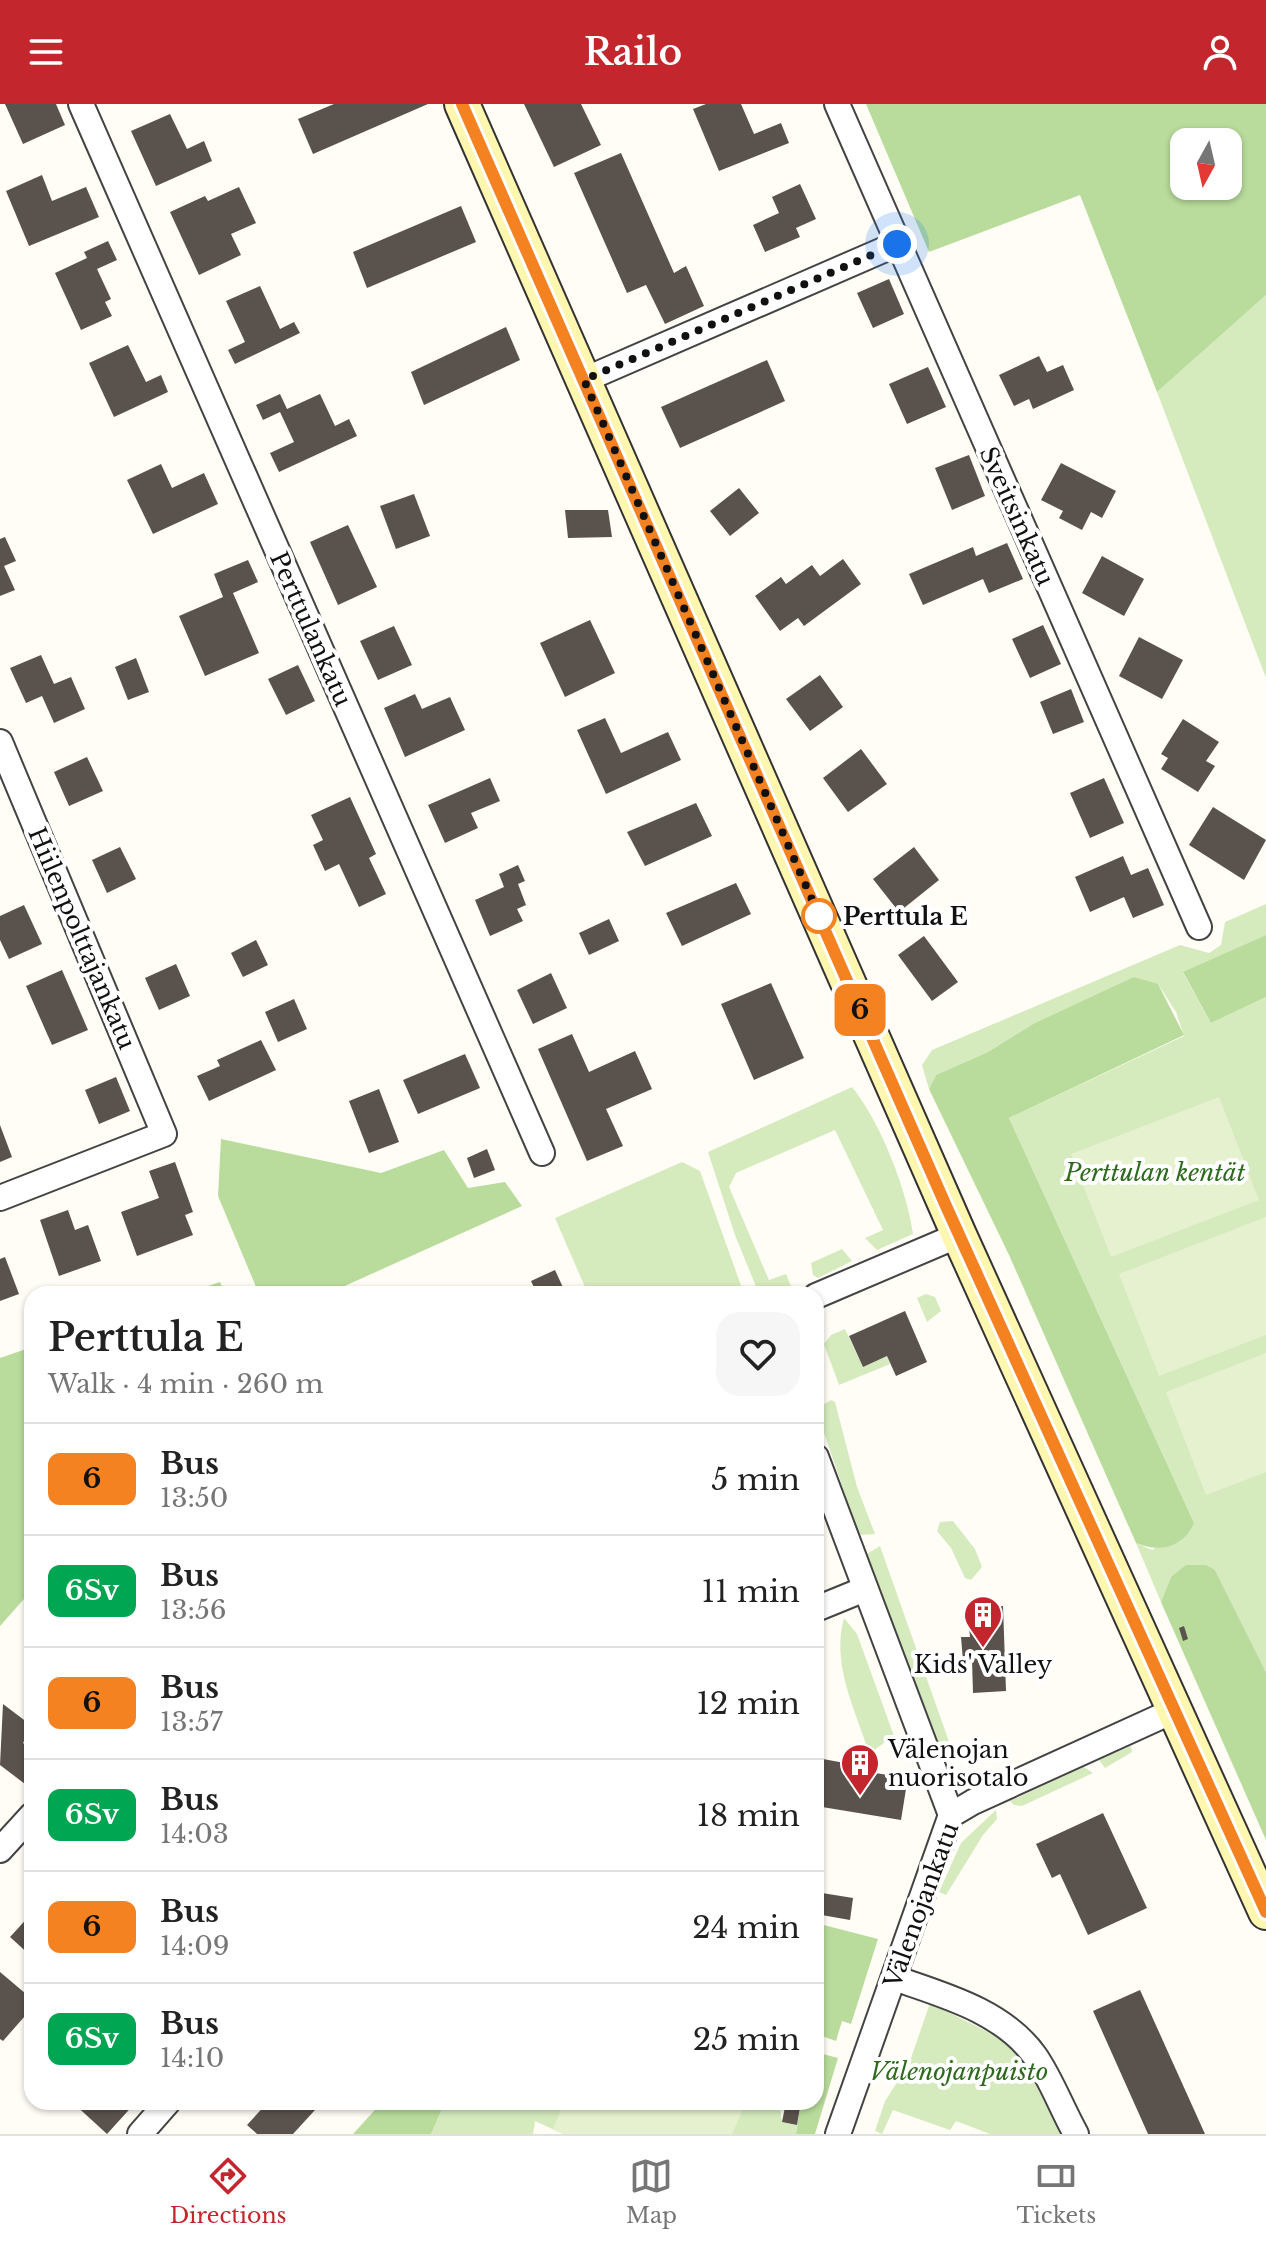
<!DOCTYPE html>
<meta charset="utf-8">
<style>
body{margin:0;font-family:"Libre Baskerville",serif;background:#f6f6f6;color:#222;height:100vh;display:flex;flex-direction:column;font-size:30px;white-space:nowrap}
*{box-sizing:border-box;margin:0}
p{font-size:26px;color:#767676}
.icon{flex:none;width:44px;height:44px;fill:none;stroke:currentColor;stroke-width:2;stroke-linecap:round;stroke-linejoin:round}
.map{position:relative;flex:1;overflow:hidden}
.side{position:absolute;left:24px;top:1182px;width:800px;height:824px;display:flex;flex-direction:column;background:#fff;border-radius:24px;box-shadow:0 2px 6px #0004}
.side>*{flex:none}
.badge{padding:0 16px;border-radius:12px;font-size:28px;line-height:52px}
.needle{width:52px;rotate:188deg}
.controls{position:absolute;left:1170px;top:24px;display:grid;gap:16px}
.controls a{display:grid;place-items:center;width:72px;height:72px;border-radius:16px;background:#fff;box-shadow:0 2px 6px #0004;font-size:40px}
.you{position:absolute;width:40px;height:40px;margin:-20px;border:6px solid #fff;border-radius:50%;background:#1a73e8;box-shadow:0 0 0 12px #1a73e833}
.map>.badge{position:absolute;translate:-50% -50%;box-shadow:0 0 0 4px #fff}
.round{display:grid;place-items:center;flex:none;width:84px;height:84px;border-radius:24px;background:#f6f6f6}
.headline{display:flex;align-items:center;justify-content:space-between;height:136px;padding:0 24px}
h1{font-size:38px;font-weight:600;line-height:60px}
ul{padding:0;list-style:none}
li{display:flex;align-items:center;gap:24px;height:112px;padding:0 24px;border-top:2px solid #e0e0e0}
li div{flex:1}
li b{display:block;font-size:30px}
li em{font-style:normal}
li .badge{min-width:88px;font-weight:700;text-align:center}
header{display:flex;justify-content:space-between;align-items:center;height:104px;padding:0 24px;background:#c4262e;color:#fff;font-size:36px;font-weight:600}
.tab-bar{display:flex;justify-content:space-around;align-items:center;height:112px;border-top:2px solid #e0e0e0;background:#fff;font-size:22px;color:#767676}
.tab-bar a{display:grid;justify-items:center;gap:4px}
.tab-bar .selected{color:#c4262e}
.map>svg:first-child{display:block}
.green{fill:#d5ebbd}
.forest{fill:#b9dc9c;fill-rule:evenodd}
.pitch{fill:#e6f2cf}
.building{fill:#5a524d}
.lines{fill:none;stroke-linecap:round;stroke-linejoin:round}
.street-casing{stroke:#444;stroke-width:28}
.secondary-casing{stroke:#333;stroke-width:38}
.street{stroke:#fff;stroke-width:24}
.secondary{stroke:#fff6b0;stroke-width:34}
.line-casing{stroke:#fff;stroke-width:18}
.line{stroke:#f58220;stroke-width:12}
.walk{stroke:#111;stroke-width:8;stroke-dasharray:0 14.4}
.stop-dot{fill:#fff;stroke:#f58220;stroke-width:4}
.labels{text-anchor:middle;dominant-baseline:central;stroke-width:8;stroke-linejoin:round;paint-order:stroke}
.street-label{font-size:24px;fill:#111;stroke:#fff}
.stop-label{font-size:24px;font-weight:bold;fill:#111;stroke:#fff;text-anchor:start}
.park-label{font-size:24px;font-style:italic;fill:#2f6b1f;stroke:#fff}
.poi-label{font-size:24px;fill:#111;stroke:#fff}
</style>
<header><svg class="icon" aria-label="menu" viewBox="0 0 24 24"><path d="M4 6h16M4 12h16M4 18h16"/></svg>Railo<svg class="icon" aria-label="person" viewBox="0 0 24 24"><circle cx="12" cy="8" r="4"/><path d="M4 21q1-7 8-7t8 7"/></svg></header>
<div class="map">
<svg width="1266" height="2030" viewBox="0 0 1266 2030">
<rect width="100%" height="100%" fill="#fffdf5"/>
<!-- green -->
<g class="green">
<path d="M1266 191V574L1157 288Z"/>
<path d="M1266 800V831L1183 869 1211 919 1266 893V1568L1215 1466 1171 1473 1161 1498 1136 1439 1152 1446 1194 1419 1009 1014 1184 932 1176 908 1158 880 1033 920 988 948 936 971 929 985 922 961 932 946 1180 841 1209 849 1221 841 1225 818Z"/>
<path d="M852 983C880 1017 907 1086 913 1130L877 1146 865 1134 883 1126 835 1026 736 1069 729 1083 769 1176 786 1170 793 1187 759 1190 735 1131 708 1048Z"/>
<path d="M682 1058 700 1067 744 1190H588L555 1114Z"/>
<path d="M842 1145 852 1157 818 1174 813 1171 811 1159Z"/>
<path d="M926 1190 935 1193 941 1207 927 1218 917 1194Z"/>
<path d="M845 1225 863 1263 887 1252 890 1260 839 1281 824 1240 831 1231Z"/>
<path d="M831 1296 835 1298 857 1383 875 1430 859 1431 816 1305Z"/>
<path d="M953 1417 975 1445 982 1463 971 1476 965 1474 951 1444 937 1427 940 1418Z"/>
<path d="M880 1442 953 1649 943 1651 867 1450Z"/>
<path d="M844 1514 857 1530 894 1632 874 1646 866 1640C852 1599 832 1557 844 1514Z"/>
<path d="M1131 1642 1132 1648 1105 1664 1099 1656Z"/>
<path d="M1084 1663 1093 1669 1022 1702 1014 1701 1010 1697Z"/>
<path d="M996 1706 997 1715 983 1731 946 1791 939 1788 961 1739Z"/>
<path d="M930 1899 998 1933 1024 1958 1061 2030H990L956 2017 950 2026 893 2006 882 2030 875 2027 885 1997 909 1960Z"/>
<path d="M445 1998H779L782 2018 797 2021 796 2030H563L535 2017 533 2030H431Z"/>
</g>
<!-- forest -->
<g class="forest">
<path d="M866 0H1266V191L1157 288 1080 91 929 148ZM1184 38H1228V82H1184Z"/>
<path d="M1266 831V893L1211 919 1183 868Z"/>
<path d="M1134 873 1158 880 1184 931 1009 1014 1194 1419C1183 1444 1159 1449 1136 1439L1009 1151 929 985 936 971 988 948 1033 920Z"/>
<path d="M221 1035 381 1069 444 1046 468 1084 505 1078 522 1102 327 1190H259L218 1092Z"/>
<path d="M220 1178 225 1190H185Z"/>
<path d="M32 1243V1486L0 1522V1254Z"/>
<path d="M1186 1461H1206L1215 1466 1266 1568V1736L1161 1498 1171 1473Z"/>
<path d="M816 1819 878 1835 851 1920 842 1917 836 1937 816 1930Z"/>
<path d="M819 1949 838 1954 815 2030H796L801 1998H816Z"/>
<path d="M382 1998H445L431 2030H353Z"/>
</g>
<!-- pitch -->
<g class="pitch">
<path d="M1219 993 1259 1096 1111 1153 1071 1050Z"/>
<path d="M1266 1113V1231L1159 1272 1119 1170Z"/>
<path d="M1266 1249V1368L1206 1391 1166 1288Z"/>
<path d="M564 1998H746L732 2030H563L553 2025Z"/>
</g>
<!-- building -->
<g class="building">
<path d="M5 0H56L65 21 23 40Z"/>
<path d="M334 0H428L313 50 298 15Z"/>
<path d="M524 0H581L601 41 554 63Z"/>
<path d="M706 0H741L754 30 781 19 789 39 719 67 693 5Z"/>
<path d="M170 10 187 45 204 37 212 57 156 82 131 27Z"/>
<path d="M621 49 674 169 686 162 704 202 665 220 646 181 627 189 574 69Z"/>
<path d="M42 71 52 97 86 83 99 113 29 142 6 87Z"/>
<path d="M800 80 816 115 796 124 800 133 765 148 753 121 779 109 772 93Z"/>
<path d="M239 83 256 119 231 130 241 151 199 171 170 108 205 92 208 97Z"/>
<path d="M461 102 476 138 367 184 353 148Z"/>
<path d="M108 137 117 156 97 165 111 195 105 198 112 212 81 226 55 169 87 154 84 148Z"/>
<path d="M889 175 904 210 873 224 857 189Z"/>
<path d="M260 182 280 225 294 218 300 229 235 260 228 246 245 238 226 197Z"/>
<path d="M506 223 520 256 424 301 411 268Z"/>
<path d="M128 241 146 278 161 271 168 288 114 313 89 259Z"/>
<path d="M1039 252 1047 268 1063 261 1074 286 1033 305 1029 295 1014 302 999 271Z"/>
<path d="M767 256 785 297 680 344 661 303Z"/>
<path d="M928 263 946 303 907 320 889 280Z"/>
<path d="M280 290 287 305 320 290 335 322 349 315 357 332 279 368 270 349 294 338 280 308 263 316 256 301Z"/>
<path d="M969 351 985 392 952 406 935 364Z"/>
<path d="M1061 359 1116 387 1102 414 1091 408 1082 426 1059 414 1063 407 1041 396Z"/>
<path d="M161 360 172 384 204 369 218 400 153 430 127 376Z"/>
<path d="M739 384 759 409 730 432 710 407Z"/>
<path d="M414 390 430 432 396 445 380 402Z"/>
<path d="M565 406H608L612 433 568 434Z"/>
<path d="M348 421 377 483 338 501 310 438Z"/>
<path d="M5 433 16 457 4 462 15 486 0 492V435Z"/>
<path d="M1007 439 1023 475 989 489 983 475 923 501 909 470 973 443 976 452Z"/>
<path d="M1102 452 1144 475 1124 512 1082 489Z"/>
<path d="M843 455 861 480 804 522 798 514 780 527 755 492 781 473 786 480 812 461 820 472Z"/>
<path d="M248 456 258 478 233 489 259 549 205 572 179 512 223 493 214 470Z"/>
<path d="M590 516 615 569 565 593 540 539Z"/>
<path d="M1043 521 1061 560 1030 574 1012 535Z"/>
<path d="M394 522 412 561 378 576 360 537Z"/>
<path d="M1139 533 1183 556 1162 595 1119 572Z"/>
<path d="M41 551 54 580 71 573 85 605 54 619 42 592 26 599 10 564Z"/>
<path d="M136 554 149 588 128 596 115 563Z"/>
<path d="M298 561 315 597 286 611 268 575Z"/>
<path d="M820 571 843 603 810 627 786 595Z"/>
<path d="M1071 585 1084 618 1053 630 1040 598Z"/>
<path d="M415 590 422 605 450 593 465 626 405 653 384 604Z"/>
<path d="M605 614 621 649 668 628 681 656 606 690 577 626Z"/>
<path d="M1183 615 1219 638 1206 657 1215 662 1198 688 1161 665 1168 654 1161 650Z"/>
<path d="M861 645 887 680 848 708 823 674Z"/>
<path d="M87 653 103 687 69 702 54 668Z"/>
<path d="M490 674 500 697 471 709 478 724 445 739 428 701Z"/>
<path d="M1104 674 1124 719 1090 734 1070 689Z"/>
<path d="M350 693 376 750 369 754 386 790 359 803 339 760 325 767 313 741 323 736 311 711Z"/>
<path d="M696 699 712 732 645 762 627 728Z"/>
<path d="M1213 703 1266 736 1244 776 1189 741Z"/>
<path d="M120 743 136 775 107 789 92 756Z"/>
<path d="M914 743 939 776 899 808 873 775Z"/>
<path d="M1123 752 1131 771 1148 764 1164 801 1133 814 1124 793 1090 808 1075 773Z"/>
<path d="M518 761 525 777 518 780 526 801 517 805 523 817 490 832 475 796 504 783 499 770Z"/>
<path d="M736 779 751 810 682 842 666 809Z"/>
<path d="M24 801 42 840 9 855 0 836V812Z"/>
<path d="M609 815 619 837 589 851 579 829Z"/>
<path d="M924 832 958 878 932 897 898 851Z"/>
<path d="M256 836 268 861 243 873 231 849Z"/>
<path d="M176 860 190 892 159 906 145 874Z"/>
<path d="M62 866 88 926 52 941 26 882Z"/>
<path d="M551 869 567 904 533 920 517 886Z"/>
<path d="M771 879 804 954 754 976 721 900Z"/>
<path d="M294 895 307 925 278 938 265 908Z"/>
<path d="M572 930 589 968 635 947 652 985 606 1005 623 1042 587 1057 538 945Z"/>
<path d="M261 936 276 966 209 997 197 972 220 962 217 956Z"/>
<path d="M465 950 480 984 418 1010 403 976Z"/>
<path d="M116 973 130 1007 99 1020 85 986Z"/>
<path d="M379 985 399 1038 369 1049 349 997Z"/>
<path d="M0 1021 12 1053 0 1058Z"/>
<path d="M487 1045 495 1066 474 1074 467 1054Z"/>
<path d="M175 1058 193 1108 185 1111 193 1131 137 1152 121 1108 159 1094 149 1067Z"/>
<path d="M68 1106 75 1126 88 1121 101 1157 59 1172 40 1116Z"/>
<path d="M5 1153 19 1190 0 1197V1155Z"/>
<path d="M555 1166 566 1190H537L531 1177Z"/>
<path d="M905 1207 927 1258 896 1272 887 1252 863 1263 849 1232Z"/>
<path d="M816 1439 823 1456 816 1459Z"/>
<path d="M994 1499V1503L1003 1502 1006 1587 973 1589 972 1556 963 1557 961 1533H970L967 1500Z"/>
<path d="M1184 1522 1188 1535 1183 1537 1179 1524Z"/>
<path d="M3 1600 32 1622 23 1639 32 1646V1671L25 1680 0 1661Z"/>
<path d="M823 1655 850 1660 848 1675 867 1678 869 1668 888 1671 886 1682 906 1685 901 1716 816 1702V1671L821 1672Z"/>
<path d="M1103 1709 1147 1804 1088 1831 1060 1770 1052 1774 1036 1740Z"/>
<path d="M816 1788 853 1794 850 1816 816 1810Z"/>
<path d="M32 1809V1853L10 1833Z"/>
<path d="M0 1868 32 1895V1904L3 1937 0 1935Z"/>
<path d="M1140 1886 1205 2030H1148L1093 1907Z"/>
<path d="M72 1998H136L107 2030Z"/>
<path d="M268 1998H305L315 2006 293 2030H257L247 2021Z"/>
<path d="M786 1998H801L797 2021 782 2018Z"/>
</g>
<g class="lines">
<!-- street casing -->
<g class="street-casing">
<g id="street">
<path d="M81 0 542 1049"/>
<path d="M837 0 1199 823"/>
<path d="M584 276 897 140"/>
<path d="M0 638 164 1030 0 1094"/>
<path d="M816 1192 959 1131"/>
<path d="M816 1353 951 1711"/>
<path d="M816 1505 865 1485"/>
<path d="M0 1746 32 1711"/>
<path d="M894 1874C943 1891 1003 1907 1035 1952 1051 1975 1062 2005 1076 2030"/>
<path d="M140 2030 168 1998"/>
<path d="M838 2030 951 1711 973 1698 1173 1607"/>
</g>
</g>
<!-- secondary casing -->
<g class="secondary-casing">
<path id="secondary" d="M462 0 959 1131 1266 1808"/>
</g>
<!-- street -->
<use href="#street" class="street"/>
<!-- secondary -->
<use href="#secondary" class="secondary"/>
</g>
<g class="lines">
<!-- line casing -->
<g class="line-casing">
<path id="line" d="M462 0 946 1102 1266 1808"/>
</g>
<!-- line -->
<use href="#line" class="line"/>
<!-- walk -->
<path class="walk" d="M819 812 824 823 584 276 897 140"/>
</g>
<!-- icons -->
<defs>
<g id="building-pin" transform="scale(2)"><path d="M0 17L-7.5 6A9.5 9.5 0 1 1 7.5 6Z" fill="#c4262e" stroke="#fff"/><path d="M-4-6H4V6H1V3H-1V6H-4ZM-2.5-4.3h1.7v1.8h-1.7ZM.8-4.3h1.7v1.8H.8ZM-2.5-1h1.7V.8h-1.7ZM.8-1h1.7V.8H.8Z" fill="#fff"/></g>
</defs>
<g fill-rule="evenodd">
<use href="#building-pin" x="983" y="1511"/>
<use href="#building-pin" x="860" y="1659"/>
</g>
<!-- markers -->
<circle class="stop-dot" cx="819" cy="812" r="16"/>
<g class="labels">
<!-- street labels -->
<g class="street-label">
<text transform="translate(1017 412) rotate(66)">Sveitsinkatu</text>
<text transform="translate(311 525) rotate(66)">Perttulankatu</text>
<text transform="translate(82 834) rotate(67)">Hiilenpolttajankatu</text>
<text transform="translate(921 1801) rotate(-70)">Välenojankatu</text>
</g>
<!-- stop labels -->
<g class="stop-label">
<text x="843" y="812">Perttula E</text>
</g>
<!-- park labels -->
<g class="park-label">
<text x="1155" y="1068">Perttulan kentät</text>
<text x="959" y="1967">Välenojanpuisto</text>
</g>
<!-- poi labels -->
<g class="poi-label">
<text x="983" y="1560">Kids' Valley</text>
<text x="888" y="1645" text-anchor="start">Välenojan<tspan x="888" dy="28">nuorisotalo</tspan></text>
</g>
</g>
</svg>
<div class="controls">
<a><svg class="needle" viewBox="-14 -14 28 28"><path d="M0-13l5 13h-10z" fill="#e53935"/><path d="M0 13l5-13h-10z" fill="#767676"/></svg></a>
</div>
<div class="you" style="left:897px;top:140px"></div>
<b class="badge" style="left:860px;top:906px;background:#f58220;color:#111">6</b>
<section class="side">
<div class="headline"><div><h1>Perttula E</h1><p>Walk · 4 min · 260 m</p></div><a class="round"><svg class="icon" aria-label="heart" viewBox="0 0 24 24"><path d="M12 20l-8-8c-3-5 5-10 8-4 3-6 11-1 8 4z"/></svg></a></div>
<ul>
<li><span class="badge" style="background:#f58220;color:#111">6</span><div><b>Bus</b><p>13:50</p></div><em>5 min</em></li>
<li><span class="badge" style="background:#00a651;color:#fff">6Sv</span><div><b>Bus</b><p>13:56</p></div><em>11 min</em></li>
<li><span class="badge" style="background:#f58220;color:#111">6</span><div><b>Bus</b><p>13:57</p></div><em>12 min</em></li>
<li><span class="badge" style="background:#00a651;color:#fff">6Sv</span><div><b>Bus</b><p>14:03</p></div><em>18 min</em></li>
<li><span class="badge" style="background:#f58220;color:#111">6</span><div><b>Bus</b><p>14:09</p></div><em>24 min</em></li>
<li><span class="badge" style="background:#00a651;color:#fff">6Sv</span><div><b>Bus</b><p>14:10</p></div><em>25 min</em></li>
</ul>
</section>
</div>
<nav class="tab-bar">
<a class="selected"><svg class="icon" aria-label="directions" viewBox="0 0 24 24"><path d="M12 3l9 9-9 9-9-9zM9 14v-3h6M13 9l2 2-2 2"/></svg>Directions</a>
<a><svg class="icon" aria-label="map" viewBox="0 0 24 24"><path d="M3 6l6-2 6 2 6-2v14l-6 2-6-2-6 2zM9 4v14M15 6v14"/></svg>Map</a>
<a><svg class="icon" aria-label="tickets" viewBox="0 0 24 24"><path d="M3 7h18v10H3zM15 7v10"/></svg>Tickets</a>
</nav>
